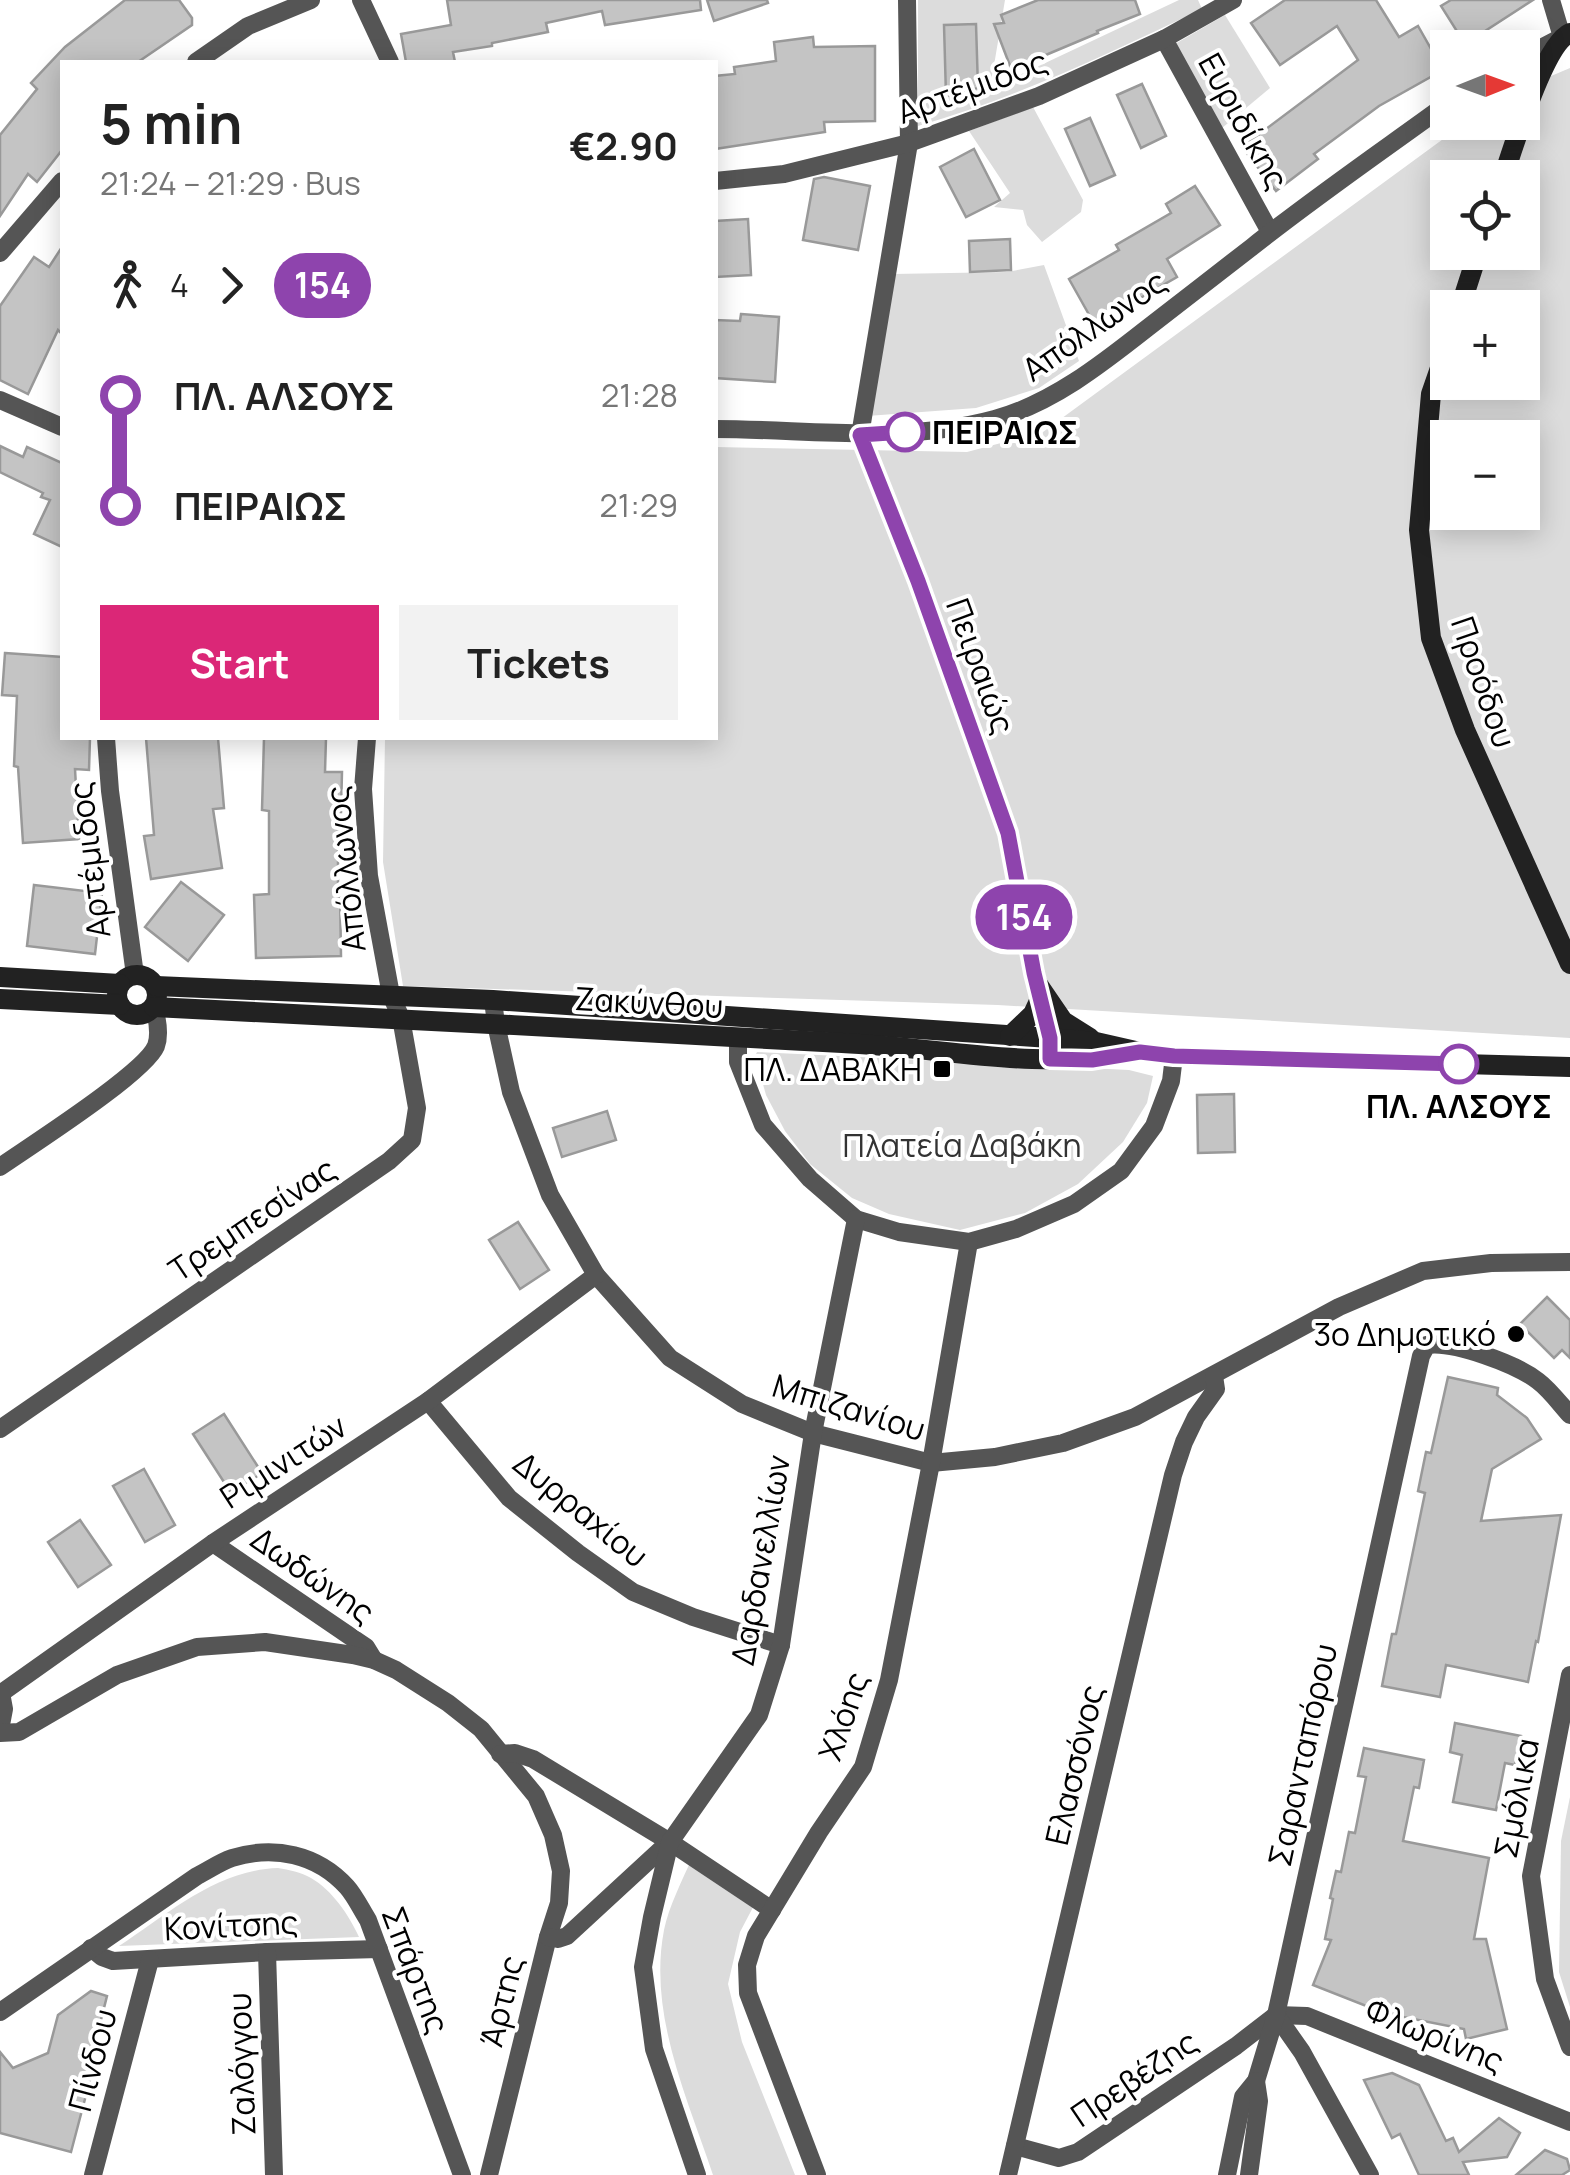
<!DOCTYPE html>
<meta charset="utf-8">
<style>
body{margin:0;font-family:Manrope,sans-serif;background:#f2f2f2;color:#222;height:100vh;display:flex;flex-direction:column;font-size:38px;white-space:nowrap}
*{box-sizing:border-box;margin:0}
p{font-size:32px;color:#767676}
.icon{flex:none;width:55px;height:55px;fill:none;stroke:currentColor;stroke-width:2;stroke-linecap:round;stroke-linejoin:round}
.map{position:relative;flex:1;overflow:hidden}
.panel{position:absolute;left:60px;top:60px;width:658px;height:680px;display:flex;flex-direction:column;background:#fff;border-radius:0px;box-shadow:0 5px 25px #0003}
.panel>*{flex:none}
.badge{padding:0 20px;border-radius:32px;font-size:35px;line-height:65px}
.needle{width:65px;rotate:89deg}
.buttons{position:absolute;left:1430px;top:30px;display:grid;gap:20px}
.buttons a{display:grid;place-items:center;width:110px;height:110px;border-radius:0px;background:#fff;box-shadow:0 5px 25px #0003;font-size:50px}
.map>.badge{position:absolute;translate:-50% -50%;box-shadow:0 0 0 5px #fff}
.legs{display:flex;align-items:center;gap:15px;height:110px;padding:0 40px;font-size:32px}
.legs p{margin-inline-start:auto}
.summary{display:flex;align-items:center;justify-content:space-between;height:170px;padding:0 40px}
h1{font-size:55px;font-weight:700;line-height:75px}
.action{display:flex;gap:20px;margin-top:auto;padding:20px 40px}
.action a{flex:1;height:115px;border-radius:0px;background:#db2777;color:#fff;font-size:40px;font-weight:700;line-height:115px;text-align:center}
.action a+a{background:#f2f2f2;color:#222}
ul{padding:0 40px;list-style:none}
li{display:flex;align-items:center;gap:35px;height:110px;font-size:38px}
li i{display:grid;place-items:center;width:15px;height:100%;margin:0 12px;background:currentColor}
li i::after{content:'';width:25px;height:25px;margin:-12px;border:8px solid;border-radius:50%;background:#fff}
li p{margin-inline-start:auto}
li:first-child i{background:linear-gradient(#0000 50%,currentColor 0)}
li:last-child i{background:linear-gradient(currentColor 50%,#0000 0)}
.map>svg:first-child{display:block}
.green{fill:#dcdcdc;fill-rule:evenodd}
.building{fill:#c4c4c4;stroke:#999;stroke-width:2.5}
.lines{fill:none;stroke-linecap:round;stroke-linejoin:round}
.street{stroke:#555;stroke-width:18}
.secondary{stroke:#222;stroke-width:20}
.line-1-casing{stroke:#fff;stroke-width:22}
.line-1{stroke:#8e44ad;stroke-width:15}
.stop-1-dot{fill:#fff;stroke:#8e44ad;stroke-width:5}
.poi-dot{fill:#000;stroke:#fff;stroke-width:4}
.labels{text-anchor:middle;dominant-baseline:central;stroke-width:8;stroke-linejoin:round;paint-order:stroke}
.street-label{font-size:32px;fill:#000;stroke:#fff}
.stop-label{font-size:32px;font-weight:bold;fill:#000;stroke:#fff;text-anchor:start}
.poi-label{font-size:32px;fill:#000;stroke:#fff;text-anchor:end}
.park-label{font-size:32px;fill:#333;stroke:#fff}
</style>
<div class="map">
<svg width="1570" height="2175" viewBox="0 0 1570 2175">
<rect width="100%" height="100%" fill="#fff"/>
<!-- green -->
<g class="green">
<path d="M918 0H1005L990 89 1179 0H1198L1202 9C1109 53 1017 98 918 126Z"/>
<path d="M1225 15 1270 88 1222 128 1175 44Z"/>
<path d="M1570 68V1038L998 1005 403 986 383 862 385 738H715V447L967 452 1043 432 1465 123 1522 122 1523 88ZM1448 178H1522V252H1448ZM1448 308H1522V382H1448ZM1448 438H1522V512H1448Z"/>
<path d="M1033 107 1083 200 1081 212 1042 242 1027 225 1023 210 994 207 1010 193 969 131Z"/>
<path d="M1044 265 1079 361 1039 388 976 408 867 416 893 274 1007 272Z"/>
<path d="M757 1052 1129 1070 1153 1076 1147 1103 1123 1142 1078 1184 1025 1213 960 1230 889 1214 852 1198 810 1164 785 1131 766 1095 755 1056Z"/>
<path d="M1570 1797V2007L1559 1972 1561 1841Z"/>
<path d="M692 1858 760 1894 740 1932 728 1984 742 2042 795 2175H713C687 2097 648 2014 664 1930 669 1906 682 1881 692 1858Z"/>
<path d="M278 1868C289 1870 301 1872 311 1878 332 1890 349 1915 359 1937L119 1946C168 1914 216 1870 278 1868Z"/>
</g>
<!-- building -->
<g class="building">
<path d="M125 0H179L192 18V25L138 62H62V150L37 182 28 174 0 216V135L37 89 31 83 65 47Z"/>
<path d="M447 0H700L701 10 605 25 602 11 546 23 548 32 492 43V46L453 52 455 62H406L401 34 451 25Z"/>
<path d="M707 0H767L768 3 714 21Z"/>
<path d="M1038 0H1135L1140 14 1097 31 1098 33 1041 57 1042 59 1012 71 994 24 1004 23 1001 15Z"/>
<path d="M1285 0H1376L1399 37 1418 26 1443 70 1379 106 1314 154 1318 159 1276 191 1242 147 1358 60 1337 26 1280 65 1251 23Z"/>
<path d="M1451 0H1533L1465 44 1441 6Z"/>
<path d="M976 24 978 88 946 96 944 25Z"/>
<path d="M813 37 814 47 875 46V121L824 122 825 132 715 149V76L735 74 734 67 776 61 774 42Z"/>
<path d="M1142 84 1166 136 1141 148 1117 95Z"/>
<path d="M1090 118 1115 175 1090 186 1065 129Z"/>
<path d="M974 149 1000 200 966 217 940 167Z"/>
<path d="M824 177 870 186 858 250 803 240 814 179Z"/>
<path d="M1195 186 1220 225 1167 259 1177 277 1123 308 1125 310 1096 327 1069 279 1119 250 1116 245 1171 213 1166 204Z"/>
<path d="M748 219 751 275 715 277V221Z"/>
<path d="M1010 239 1011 270 970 272 969 241Z"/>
<path d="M62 247V334L58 330 28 394 0 380V306L34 257 49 267Z"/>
<path d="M741 314 779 317 775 382 715 378V320L740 321Z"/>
<path d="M0 446 23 457 27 447 62 463V547L34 534 50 500 41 497 43 493 0 472Z"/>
<path d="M5 653 62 657V738H90L89 770 75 769 79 839 23 843 18 767 14 766 17 696 2 695Z"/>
<path d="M146 738H218L224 808 213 809 222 868 151 879 144 836 154 835Z"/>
<path d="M264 738H326L325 772H342L341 812H338V892H340L341 956 256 958 254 895 269 894V811L262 810Z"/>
<path d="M181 882 224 915 188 961 145 927Z"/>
<path d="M34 885 102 893 95 954 27 946Z"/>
<path d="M1234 1094 1235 1152 1198 1153 1197 1095Z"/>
<path d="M607 1111 616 1140 562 1157 553 1128Z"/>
<path d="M518 1222 549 1270 520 1289 489 1240Z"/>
<path d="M1547 1297 1570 1320V1358L1562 1350 1554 1358 1520 1324Z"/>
<path d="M1448 1377 1498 1388 1497 1395 1527 1418 1541 1439 1492 1469 1481 1521 1561 1515 1538 1642 1536 1641 1528 1682 1446 1665 1440 1697 1382 1686 1392 1634H1396L1425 1493 1418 1491 1426 1452 1431 1453Z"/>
<path d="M224 1414 262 1473 231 1493 193 1434Z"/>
<path d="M144 1469 175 1525 145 1542 113 1486Z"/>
<path d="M80 1520 111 1565 78 1587 48 1542Z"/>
<path d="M1455 1723 1521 1736 1515 1765 1505 1763 1496 1810 1453 1802 1462 1755 1450 1752Z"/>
<path d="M1364 1748 1424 1760 1419 1788 1414 1787 1403 1841 1489 1858 1474 1939H1486L1507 2029 1466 2039 1464 2029 1368 2010 1369 2007 1313 1985 1331 1940 1325 1939 1333 1899 1330 1898 1336 1871 1341 1872 1349 1832 1355 1833 1366 1777 1358 1776Z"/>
<path d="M91 1991 107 1996 86 2079 90 2080 71 2152 0 2133V2052L13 2068 48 2053 58 2015Z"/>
<path d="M1392 2073 1419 2085 1446 2141 1453 2138 1459 2152 1499 2118 1520 2133 1507 2157 1463 2162 1469 2175H1419L1400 2134 1392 2138 1364 2080Z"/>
<path d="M1545 2150 1567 2159 1570 2170 1562 2175H1516Z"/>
</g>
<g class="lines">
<!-- street -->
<g class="street">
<path d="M361 0 390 62"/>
<path d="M907 0 909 143 860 435 918 581 1008 833 1034 973 1050 1038V1059"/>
<path d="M1164 39 1270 232"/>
<path d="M1522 58 1562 37 1551 0"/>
<path d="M196 62 248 26 311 0"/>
<path d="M715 181 784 174 909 143 1039 96 1164 39 1233 0"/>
<path d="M0 253 62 181"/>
<path d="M0 400 62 427"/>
<path d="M715 429C808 429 903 444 995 419 1053 403 1103 363 1150 326 1184 300 1218 273 1252 247 1315 197 1382 151 1448 103"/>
<path d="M106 738 110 791 135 975"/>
<path d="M493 1000 496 1024 511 1092 550 1195 596 1275 670 1358 742 1404 813 1433 931 1463 995 1457 1063 1443 1135 1417 1339 1307 1423 1271 1491 1263 1570 1262"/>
<path d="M738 1037V1062L763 1125 810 1179 856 1219 899 1232 969 1242 1016 1229 1074 1204 1121 1171 1154 1126 1171 1081 1174 1056"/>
<path d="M0 1167C30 1146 145 1073 156 1046 160 1035 157 1018 154 1007"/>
<path d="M428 1401 509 1498 578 1553 633 1592 693 1617 781 1645"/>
<path d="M0 1429 389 1161 412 1140 417 1108 401 1018 391 995 369 876 363 789 367 738"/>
<path d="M213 1543 357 1641 366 1647 374 1660"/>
<path d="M1570 1675 1531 1876 1545 1979 1570 2047"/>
<path d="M0 1694 213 1543 428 1401 596 1275"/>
<path d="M0 1730 4 1709 1 1693"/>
<path d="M0 1733 19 1732 117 1675 197 1647 265 1642 353 1655 374 1660 396 1670 448 1703 481 1729 536 1796 553 1835 561 1871 559 1903 548 1937 489 2175"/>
<path d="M500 1754 515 1753 533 1759 670 1842 772 1910"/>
<path d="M548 1937 558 1939 567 1936 669 1842"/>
<path d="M91 1948 102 1957 113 1961 267 1952 379 1949"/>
<path d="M267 1952 274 2175"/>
<path d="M0 2012 197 1876C209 1870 220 1862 232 1858 274 1845 317 1854 347 1887 355 1896 361 1909 368 1920L462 2175"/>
<path d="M1276 2015 1307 2016 1570 2122"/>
<path d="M1276 2015 1302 2052 1370 2175"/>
<path d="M1015 2146 1059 2158 1078 2152 1236 2046 1276 2015"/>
<path d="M93 2175 150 1960"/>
<path d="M697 2175 654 2049 643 1967 652 1917 670 1842 759 1715 781 1645 813 1433 856 1219"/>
<path d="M817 2175 748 1993 747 1965 756 1936 819 1832 863 1767 889 1680 931 1463 969 1242"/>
<path d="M1008 2175 1173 1475 1184 1442 1196 1417 1216 1389 1214 1376"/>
<path d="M1227 2175 1243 2097 1256 2081 1276 2015 1421 1356 1427 1345C1454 1341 1516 1364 1538 1381 1550 1390 1560 1404 1570 1415"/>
<path d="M1249 2175 1259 2101 1256 2081"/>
</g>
<!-- secondary -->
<g class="secondary">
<path d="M1503 178C1513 148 1544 44 1570 33"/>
<path d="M1460 308 1478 252"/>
<path d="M1448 345 1431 394 1419 530 1431 638 1465 730 1570 964"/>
<circle cx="137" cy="995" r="20"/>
<path d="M0 977 120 984"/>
<path d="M1037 983 1063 1021 1090 1038"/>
<path d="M156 986 493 1000 1050 1038 1096 1042 1140 1052 1174 1056 1570 1067"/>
<path d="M0 999 120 1005"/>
<path d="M154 1007C383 1017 613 1031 842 1043 937 1047 1034 1070 1128 1054"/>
<path d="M1010 1036 1033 1014 1040 999"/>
</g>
</g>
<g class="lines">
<!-- line-1 casing -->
<g class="line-1-casing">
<path id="line-1" d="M905 432 860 435 918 581 1008 833 1034 973 1050 1038V1059L1092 1060 1140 1052 1174 1056 1459 1064"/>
</g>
<!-- line-1 -->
<use href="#line-1" class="line-1"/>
</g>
<!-- markers -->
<g class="stop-1-dot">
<circle cx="905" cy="432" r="18"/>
<circle cx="1459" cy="1064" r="18"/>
</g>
<g class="poi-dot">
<rect x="932" y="1059" width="20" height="20" rx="5"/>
<circle cx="1516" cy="1334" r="10"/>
</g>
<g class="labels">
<!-- street labels -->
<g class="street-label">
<text transform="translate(972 86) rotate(-20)">Αρτέμιδος</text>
<text transform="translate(1244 121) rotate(61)">Ευριδίκης</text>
<text transform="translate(1094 325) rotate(-35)">Απόλλωνος</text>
<text transform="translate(981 666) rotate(70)">Πειραιώς</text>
<text transform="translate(1484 682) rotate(71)">Προόδου</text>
<text transform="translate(89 860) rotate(-97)">Αρτέμιδος</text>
<text transform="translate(345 869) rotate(-96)">Απόλλωνος</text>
<text transform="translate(649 1002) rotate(3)">Ζακύνθου</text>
<text transform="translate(252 1219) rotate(-34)">Τρεμπεσίνας</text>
<text transform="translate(849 1407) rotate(17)">Μπιζανίου</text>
<text transform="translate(283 1461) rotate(-33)">Ριμινιτών</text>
<text transform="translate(581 1509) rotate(39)">Δυρραχίου</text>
<text transform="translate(760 1560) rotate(-80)">Δαρδανελλίων</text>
<text transform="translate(313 1575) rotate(35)">Δωδώνης</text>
<text transform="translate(843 1716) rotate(-71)">Χλόης</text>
<text transform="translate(1302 1755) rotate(-78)">Σαρανταπόρου</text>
<text transform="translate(1074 1765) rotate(-77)">Ελασσόνος</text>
<text transform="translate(1516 1798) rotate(-79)">Σμόλικα</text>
<text transform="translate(231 1925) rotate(-3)">Κονίτσης</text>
<text transform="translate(416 1970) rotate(69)">Σπάρτης</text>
<text transform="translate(501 2001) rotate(-76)">Άρτης</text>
<text transform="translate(1435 2035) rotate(22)">Φλωρίνης</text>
<text transform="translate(92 2060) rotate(-75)">Πίνδου</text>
<text transform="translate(241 2064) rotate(-92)">Ζαλόγγου</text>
<text transform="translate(1134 2078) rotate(-34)">Πρεβέζης</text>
</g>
<!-- stop labels -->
<g class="stop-label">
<text x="932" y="432">ΠΕΙΡΑΙΩΣ</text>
<text x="1459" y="1106" text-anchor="middle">ΠΛ. ΑΛΣΟΥΣ</text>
</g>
<!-- poi labels -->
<g class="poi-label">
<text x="922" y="1069">ΠΛ. ΔΑΒΑΚΗ</text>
<text x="1496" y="1334">3ο Δημοτικό</text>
</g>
<!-- park labels -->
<g class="park-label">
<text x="962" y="1145">Πλατεία Δαβάκη</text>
</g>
</g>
</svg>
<div class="buttons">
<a><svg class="needle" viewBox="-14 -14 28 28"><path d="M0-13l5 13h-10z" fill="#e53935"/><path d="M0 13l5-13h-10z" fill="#767676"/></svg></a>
<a><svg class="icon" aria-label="locate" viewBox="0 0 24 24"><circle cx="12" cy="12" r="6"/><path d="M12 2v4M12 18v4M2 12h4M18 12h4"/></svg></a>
<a>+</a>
<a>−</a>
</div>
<b class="badge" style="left:1024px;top:917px;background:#8e44ad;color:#fff">154</b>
<section class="panel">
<div class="summary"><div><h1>5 min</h1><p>21:24 – 21:29 · Bus</p></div><b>€2.90</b></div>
<div class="legs"><svg class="icon" aria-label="walk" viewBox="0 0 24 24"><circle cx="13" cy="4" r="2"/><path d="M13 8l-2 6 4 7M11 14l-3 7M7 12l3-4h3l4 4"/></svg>4<svg class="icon" aria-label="forward" viewBox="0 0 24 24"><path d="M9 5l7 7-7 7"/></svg><b class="badge" style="background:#8e44ad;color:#fff">154</b></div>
<ul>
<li><i style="color:#8e44ad"></i><b>ΠΛ. ΑΛΣΟΥΣ</b><p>21:28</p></li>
<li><i style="color:#8e44ad"></i><b>ΠΕΙΡΑΙΩΣ</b><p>21:29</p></li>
</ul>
<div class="action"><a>Start</a><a>Tickets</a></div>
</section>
</div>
